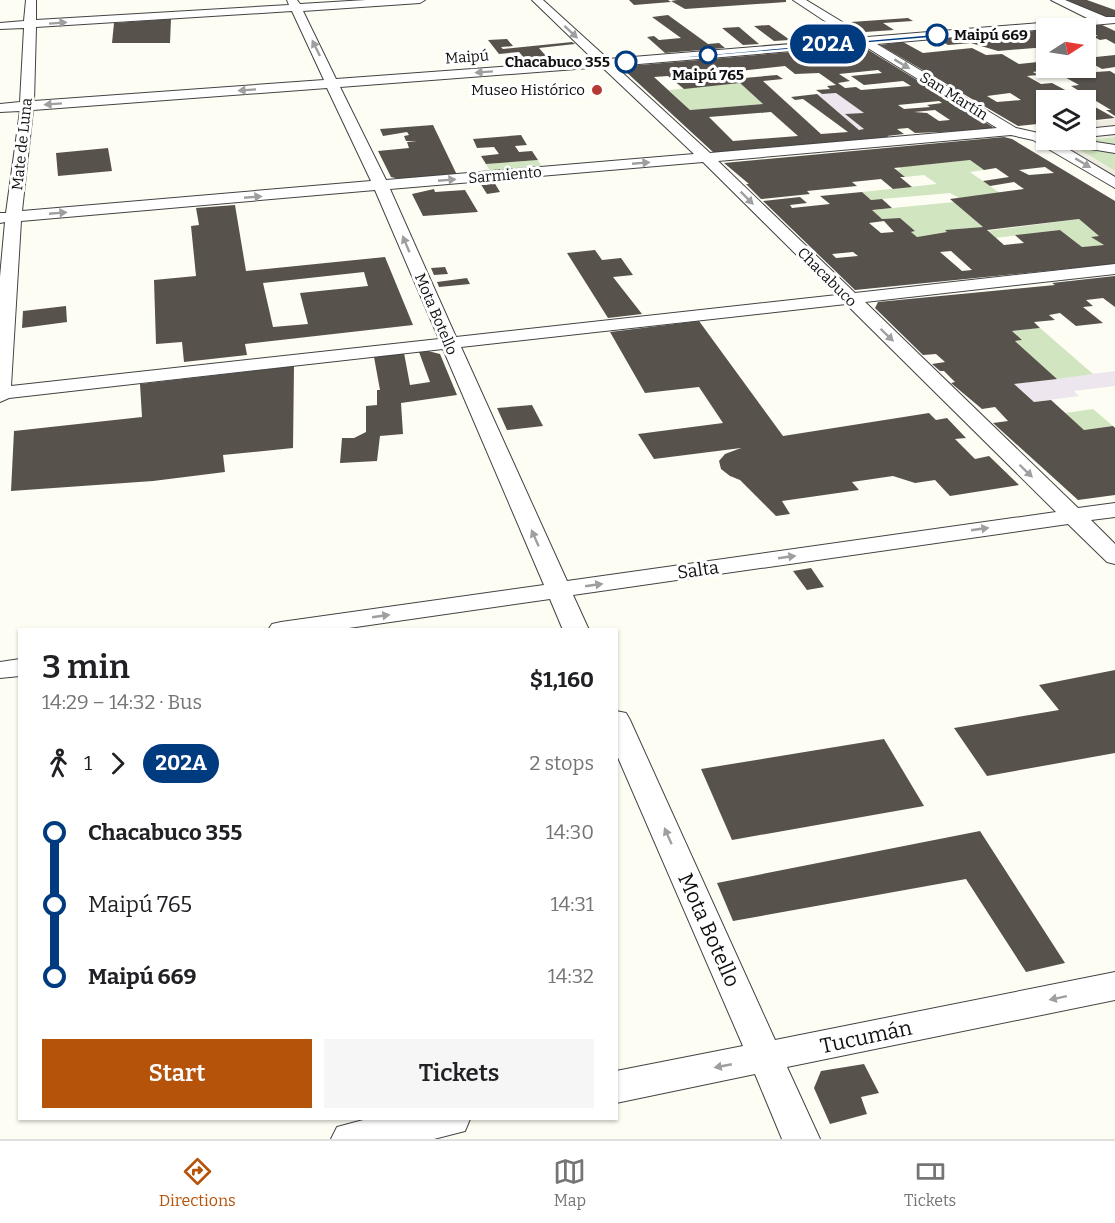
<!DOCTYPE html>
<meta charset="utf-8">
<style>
body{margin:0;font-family:Bitter,serif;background:#f6f6f6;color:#202124;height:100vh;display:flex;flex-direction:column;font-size:22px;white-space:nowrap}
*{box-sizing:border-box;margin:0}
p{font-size:20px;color:#757577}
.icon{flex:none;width:33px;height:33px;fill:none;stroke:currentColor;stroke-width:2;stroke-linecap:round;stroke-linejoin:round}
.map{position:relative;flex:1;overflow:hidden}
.panel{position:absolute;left:18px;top:628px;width:600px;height:492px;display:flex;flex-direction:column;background:#fff;border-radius:0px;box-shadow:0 2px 4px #0004}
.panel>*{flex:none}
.badge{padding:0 12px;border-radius:20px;font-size:21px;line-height:39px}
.needle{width:39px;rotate:78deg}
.tools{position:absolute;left:1036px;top:18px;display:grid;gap:12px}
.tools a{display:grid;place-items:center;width:60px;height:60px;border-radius:0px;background:#fff;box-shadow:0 2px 4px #0004;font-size:30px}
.map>.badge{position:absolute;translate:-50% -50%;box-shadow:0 0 0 3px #fff}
.legs{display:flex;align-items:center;gap:9px;height:66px;padding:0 24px;font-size:20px}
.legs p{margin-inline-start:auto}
.overview{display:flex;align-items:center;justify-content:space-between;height:102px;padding:0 24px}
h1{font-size:33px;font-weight:600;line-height:45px}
.primary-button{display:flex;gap:12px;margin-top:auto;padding:12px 24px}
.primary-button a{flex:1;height:69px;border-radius:0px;background:#b45309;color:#fff;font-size:24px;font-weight:600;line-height:69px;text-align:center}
.primary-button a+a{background:#f6f6f6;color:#202124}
ul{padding:0 24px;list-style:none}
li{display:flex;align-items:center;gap:21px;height:72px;font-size:22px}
li i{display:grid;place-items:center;width:9px;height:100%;margin:0 8px;background:currentColor}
li i::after{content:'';width:15px;height:15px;margin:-8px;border:4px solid;border-radius:50%;background:#fff}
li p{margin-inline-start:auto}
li:first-child i{background:linear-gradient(#0000 50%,currentColor 0)}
li:last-child i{background:linear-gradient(currentColor 50%,#0000 0)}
.tabs{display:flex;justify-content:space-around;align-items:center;height:84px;border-top:2px solid #e0e0e0;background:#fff;font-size:16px;color:#757577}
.tabs a{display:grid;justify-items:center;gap:3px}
.tabs .active{color:#b45309}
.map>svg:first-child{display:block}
.industrial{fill:#ede6ee}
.green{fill:#d1e6c0}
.plaza{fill:#efede2}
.building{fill:#58524d;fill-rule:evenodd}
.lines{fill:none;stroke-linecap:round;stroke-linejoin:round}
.street-casing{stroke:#434343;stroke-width:2}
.street{fill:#fff;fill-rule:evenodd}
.oneway{fill:#9f9f9f}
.line-1{fill:#003b80;stroke:#fff;stroke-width:1.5}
.stop-1-dot{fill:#fff;stroke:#003b80;stroke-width:3}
.poi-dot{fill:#b53934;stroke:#fff;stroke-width:2}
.labels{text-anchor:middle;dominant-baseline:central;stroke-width:6;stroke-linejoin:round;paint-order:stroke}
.far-stop-label{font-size:15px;font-weight:bold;fill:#101010;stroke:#fff;text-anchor:start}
.far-street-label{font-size:15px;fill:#101010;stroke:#fff}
.far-poi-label{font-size:15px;fill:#101010;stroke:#fff;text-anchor:end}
.street-label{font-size:18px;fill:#101010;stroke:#fff}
.near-street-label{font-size:21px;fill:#101010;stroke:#fff}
</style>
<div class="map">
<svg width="1115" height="1139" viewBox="0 0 1115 1139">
<rect width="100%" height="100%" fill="#fefdf4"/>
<!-- industrial -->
<g class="industrial">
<path d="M836 93 864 113 846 115 864 129 859 130 817 94Z"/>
<path d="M1115 371V386L1074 391 1079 396 1034 402 1014 384Z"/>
</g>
<!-- green -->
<g class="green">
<path d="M740 83 763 104 690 110 669 90Z"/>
<path d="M1115 137V171L1073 146 1078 141Z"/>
<path d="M538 160 542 167 490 171 486 164Z"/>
<path d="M970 160 984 170 970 172 1000 193 959 198 950 193 871 200 862 192 937 184 924 175 905 177 895 170 901 169 899 167Z"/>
<path d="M954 202 983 227 946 230 947 232 917 237 911 232 915 231 900 218 882 219 872 210Z"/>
<path d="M1079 219 1099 236 1092 237 1104 245 1082 247 1060 230 995 238 987 231Z"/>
<path d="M1040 328 1093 374 1057 379 1015 341 1022 340 1012 331Z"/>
<path d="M1093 409 1113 426 1084 430 1065 413Z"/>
</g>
<!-- plaza -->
<path class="plaza" d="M1115 119V137L1078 141 1073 146 1115 171V178L1059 144 1061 140H1086V122Z"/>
<!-- building -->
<g class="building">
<path d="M629 0H668L671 2 634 5Z"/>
<path d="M677 0H786V2L685 9 671 1Z"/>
<path d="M1067 0H1087L1115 10V17H1104Z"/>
<path d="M668 15 708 44 719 43 725 48 665 53 647 37 654 36 659 40 681 38 652 17Z"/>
<path d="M908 18 913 21 883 23 894 30 865 32 851 22Z"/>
<path d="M171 19 170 43H112L114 23Z"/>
<path d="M1100 24 1115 31V44L1106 39 1100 40 1092 36H1098L1092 33 1086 34V28L1073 27Z"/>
<path d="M769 25 790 40 774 41 754 26Z"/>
<path d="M739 27 759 44 743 45 722 28Z"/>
<path d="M1047 30V47L998 51 971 43 948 45 938 39Z"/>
<path d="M507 39 513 46 501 47 503 49 572 42 575 44 539 48 553 64 531 66 519 52 499 54 488 40Z"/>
<path d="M903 42 923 53 972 48 986 55 1002 54 1019 64 1047 61V68L1050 69 1033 72 1038 75 1027 76 1041 84 1052 83 1084 100H1047V123L1018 126 880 45ZM1010 93 1021 100 997 102 987 96Z"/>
<path d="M862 46 993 127 991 130 915 133 908 128 897 129 904 134 887 136 889 137 714 153 623 69 628 66ZM785 66 795 74 819 73 836 85 827 86 830 89 816 90 822 94 836 93 864 113 845 114 864 129 859 130 817 94 791 97 795 100 803 99 848 132 821 134 763 81 783 79 777 75 721 80 713 74ZM878 70 882 73 851 76 864 85 903 81 911 86 861 90 856 87 845 88 838 83 850 81 839 74ZM668 76 684 89 740 83 763 104 690 110 654 77ZM939 101 942 103 927 105 930 107 904 109 898 105ZM935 110 950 120 939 121 927 113 914 112ZM771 112 798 136 733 141 709 117Z"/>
<path d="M1115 55V67L1102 69 1091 63H1086V58Z"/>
<path d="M1086 67 1096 72 1110 71 1115 74V116L1106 110H1111L1071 86 1079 85 1054 71Z"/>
<path d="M1086 102 1115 118 1086 121Z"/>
<path d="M433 125 457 175 399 179 391 177 378 151 409 148 407 142 417 141H406L404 136 409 135 407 132 383 136 380 129Z"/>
<path d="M521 135 527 145 515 146 519 152 532 151 538 160 486 164 481 156 499 154 494 147 477 148 473 139Z"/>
<path d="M1004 137 1012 139 1115 201V264L855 290 763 201 800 197 807 203 790 205 792 208 830 204 820 196 862 192 871 200 882 199 892 208 872 210 882 219 900 218 915 231 911 232 917 237 947 232 945 230 983 227 950 199 1024 189 1014 182 990 186 983 181 1009 177 996 168 984 170 970 160 894 168 905 177H900L912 187 893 189 881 179 852 182 857 186 807 191 810 194 761 199 746 184H749L724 163ZM1045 167 1054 173 1029 175 1019 170ZM1079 219 1099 236 1091 237 1104 245 1082 247 1060 230 1015 235 1024 243 1004 245 987 230ZM884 221 894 232 881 233 869 223ZM951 251 972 270 962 271 940 252ZM853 252 858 256 836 258 832 254Z"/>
<path d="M108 148 112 171 58 176 56 153Z"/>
<path d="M494 182 500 192 487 194 480 183Z"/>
<path d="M434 189 435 192 465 190 478 212 423 216 412 194Z"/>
<path d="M235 205 246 271 385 257 413 325 245 344 247 355 184 362 182 342 156 344 154 280 196 276 191 226 199 225 196 208ZM364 272 368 286 300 293 308 324 273 327 263 283Z"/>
<path d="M595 250 602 260 621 258 633 275 613 277 642 314 608 318 567 253Z"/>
<path d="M445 267 448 274 434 275 431 268Z"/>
<path d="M1115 276V307L1103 298 1086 300 1093 306 1083 307 1103 323 1076 326 1060 313 1049 315 1055 320 1034 322 1040 328 1012 331 1022 340 1015 341 1057 379 1014 384 1034 402 1051 400 1084 430 1113 426 1115 428V495L1078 500 993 423 1008 421 995 407 982 409 951 383 955 382 944 371H940L932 364 945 362 936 354 923 355 875 308 878 302 1055 285 1052 283Z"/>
<path d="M467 278 470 284 439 287 437 282Z"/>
<path d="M66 306 67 322 22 328 23 311Z"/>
<path d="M699 321 783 436 929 413 936 420 947 418 966 438 955 439 975 459 989 456 1019 485 950 496 935 480 915 483 893 476 852 482 859 490 782 501 790 514 776 516 740 480 730 476 721 469 719 461 725 454 741 448 654 459 638 434 723 423 699 387 645 393 610 332Z"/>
<path d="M428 351 440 354 457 395 401 403 403 434 380 436 377 461 340 463 342 438H354L366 432V406L377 405V390H380L374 357 404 353 410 385 430 382 419 352Z"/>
<path d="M294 366 293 448 223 455 225 472 153 481 11 491 14 431 142 417 140 384Z"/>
<path d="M532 405 543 426 507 430 497 408Z"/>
<path d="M811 568 824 587 807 590 793 571Z"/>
<path d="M1115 670V753L987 776 954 728 1059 710 1039 685Z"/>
<path d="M884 739 924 806 732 840 701 769Z"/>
<path d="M980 831 1065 963 1026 972 966 879 733 921 717 883Z"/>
<path d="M864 1064 879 1093 861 1097 867 1114 830 1124 814 1088 821 1071Z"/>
</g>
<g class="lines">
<!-- street casing -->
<g class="street-casing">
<g id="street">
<path d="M26 0H36V20L289 5 287 0H297L300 4 366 0H425L420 3 303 11 336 79 594 60 532 0H543L608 59 852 39 793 0H806L867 37 1089 19 1051 0H1065L1106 17H1115V23L877 44 1016 128 1043 134 1047 136V140H1083L1115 145V153L1060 144 1115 177V188L1033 140 1011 135 718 161 855 293 1115 264V274L865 302 1078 508 1115 503V517L1091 520 1115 544V564L1107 562 1068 524 573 595 589 630H563L550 599 335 630H268L272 624 281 622 544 585 443 349 9 398 0 402V277L5 222 0 223V213H6L20 111 0 112V104L20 102 24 28 0 29V23L24 21ZM292 11 324 80 34 101 36 27ZM863 45 997 128 710 153 615 66ZM602 67 694 154 386 180 340 87ZM327 88 371 181 22 211 33 110ZM703 162 837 295 456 337 390 189ZM375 190 439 339 11 386 21 221ZM846 304 1056 512 567 581 461 347Z"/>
<path d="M1115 126V134L1086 137V129Z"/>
<path d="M20 659V676L0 678V662Z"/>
<path d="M616 711 626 713 630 720 775 1040 1115 972V1000L787 1067 820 1139H782L755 1074 616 1103V1071L743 1046 616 753Z"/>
<path d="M367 1119H470L465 1131 434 1139H331L337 1127Z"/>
</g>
</g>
<!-- street -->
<use href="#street" class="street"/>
</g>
<!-- one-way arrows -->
<defs><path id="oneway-solid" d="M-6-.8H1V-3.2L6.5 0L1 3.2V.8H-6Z" transform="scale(1.5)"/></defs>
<g class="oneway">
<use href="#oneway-solid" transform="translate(58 23) rotate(-4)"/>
<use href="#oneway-solid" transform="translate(571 32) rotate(43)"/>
<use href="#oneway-solid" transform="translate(316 48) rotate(-116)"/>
<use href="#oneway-solid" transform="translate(902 64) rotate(31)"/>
<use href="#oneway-solid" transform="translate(484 72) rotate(176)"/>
<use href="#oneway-solid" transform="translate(247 90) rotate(176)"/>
<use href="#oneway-solid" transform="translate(53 104) rotate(176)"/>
<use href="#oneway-solid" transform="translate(641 163) rotate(-5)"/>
<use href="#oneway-solid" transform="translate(1083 163) rotate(31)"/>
<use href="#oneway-solid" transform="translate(447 180) rotate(-5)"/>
<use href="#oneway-solid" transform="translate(253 197) rotate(-5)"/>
<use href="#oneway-solid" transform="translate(747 198) rotate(45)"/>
<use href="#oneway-solid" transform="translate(58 213) rotate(-5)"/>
<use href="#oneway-solid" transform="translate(406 244) rotate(-113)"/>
<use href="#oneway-solid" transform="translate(887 335) rotate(44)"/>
<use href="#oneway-solid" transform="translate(1026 471) rotate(44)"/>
<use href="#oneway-solid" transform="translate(980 529) rotate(-8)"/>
<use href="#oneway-solid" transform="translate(535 538) rotate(-114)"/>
<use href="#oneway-solid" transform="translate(787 557) rotate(-8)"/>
<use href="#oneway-solid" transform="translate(594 585) rotate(-8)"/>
<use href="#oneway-solid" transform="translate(381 616) rotate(-8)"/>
<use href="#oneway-solid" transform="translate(668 836) rotate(-114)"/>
<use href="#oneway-solid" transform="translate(1058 998) rotate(168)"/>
<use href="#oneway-solid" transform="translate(723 1066) rotate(169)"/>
</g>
<!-- line-1 -->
<path class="line-1" d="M937 34 939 37 626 63 623 62Z"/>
<!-- markers -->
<g class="stop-1-dot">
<circle cx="937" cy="35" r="10"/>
<circle cx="708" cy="55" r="8"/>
<circle cx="626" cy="62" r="10"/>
</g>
<circle class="poi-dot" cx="597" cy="90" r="6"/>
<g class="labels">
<!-- far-stop labels -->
<g class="far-stop-label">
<text x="954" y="35">Maipú 669</text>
<text x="610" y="62" text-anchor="end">Chacabuco 355</text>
<text x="708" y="75" text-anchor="middle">Maipú 765</text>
</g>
<!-- far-street labels -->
<g class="far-street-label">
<text transform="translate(467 57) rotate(-4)">Maipú</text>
<text transform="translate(954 96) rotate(32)">San Martín</text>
<text transform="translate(22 144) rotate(-84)">Mate de Luna</text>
<text transform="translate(505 175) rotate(-5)">Sarmiento</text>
<text transform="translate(827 277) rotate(45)">Chacabuco</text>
<text transform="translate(436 314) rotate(67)">Mota Botello</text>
</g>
<!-- far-poi labels -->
<g class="far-poi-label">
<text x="585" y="90">Museo Histórico</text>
</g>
<!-- street labels -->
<g class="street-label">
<text transform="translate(698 570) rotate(-8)">Salta</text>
</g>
<!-- near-street labels -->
<g class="near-street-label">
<text transform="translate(709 930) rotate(66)">Mota Botello</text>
<text transform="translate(866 1037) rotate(-12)">Tucumán</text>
</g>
</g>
</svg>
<div class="tools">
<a><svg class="needle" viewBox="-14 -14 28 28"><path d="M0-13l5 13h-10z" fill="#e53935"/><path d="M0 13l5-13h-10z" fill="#757577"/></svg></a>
<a><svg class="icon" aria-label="layers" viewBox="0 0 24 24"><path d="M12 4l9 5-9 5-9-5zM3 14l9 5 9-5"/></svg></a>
</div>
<b class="badge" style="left:828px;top:44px;background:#003b80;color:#fff">202A</b>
<section class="panel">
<div class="overview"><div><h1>3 min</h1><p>14:29 – 14:32 · Bus</p></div><b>$1,160</b></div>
<div class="legs"><svg class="icon" aria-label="walk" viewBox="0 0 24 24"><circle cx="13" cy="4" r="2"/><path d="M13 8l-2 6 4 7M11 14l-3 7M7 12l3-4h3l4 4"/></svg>1<svg class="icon" aria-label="forward" viewBox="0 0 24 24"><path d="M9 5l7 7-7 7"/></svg><b class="badge" style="background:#003b80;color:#fff">202A</b><p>2 stops</p></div>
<ul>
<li><i style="color:#003b80"></i><b>Chacabuco 355</b><p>14:30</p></li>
<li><i style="color:#003b80"></i><span>Maipú 765</span><p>14:31</p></li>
<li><i style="color:#003b80"></i><b>Maipú 669</b><p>14:32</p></li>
</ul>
<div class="primary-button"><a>Start</a><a>Tickets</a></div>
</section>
</div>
<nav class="tabs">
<a class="active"><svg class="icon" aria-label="directions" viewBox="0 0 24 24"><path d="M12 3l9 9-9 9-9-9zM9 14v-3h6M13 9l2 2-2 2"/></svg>Directions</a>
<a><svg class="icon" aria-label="map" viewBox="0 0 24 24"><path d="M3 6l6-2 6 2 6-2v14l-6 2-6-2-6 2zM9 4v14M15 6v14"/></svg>Map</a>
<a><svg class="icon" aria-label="tickets" viewBox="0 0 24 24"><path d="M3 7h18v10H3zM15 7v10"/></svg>Tickets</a>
</nav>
